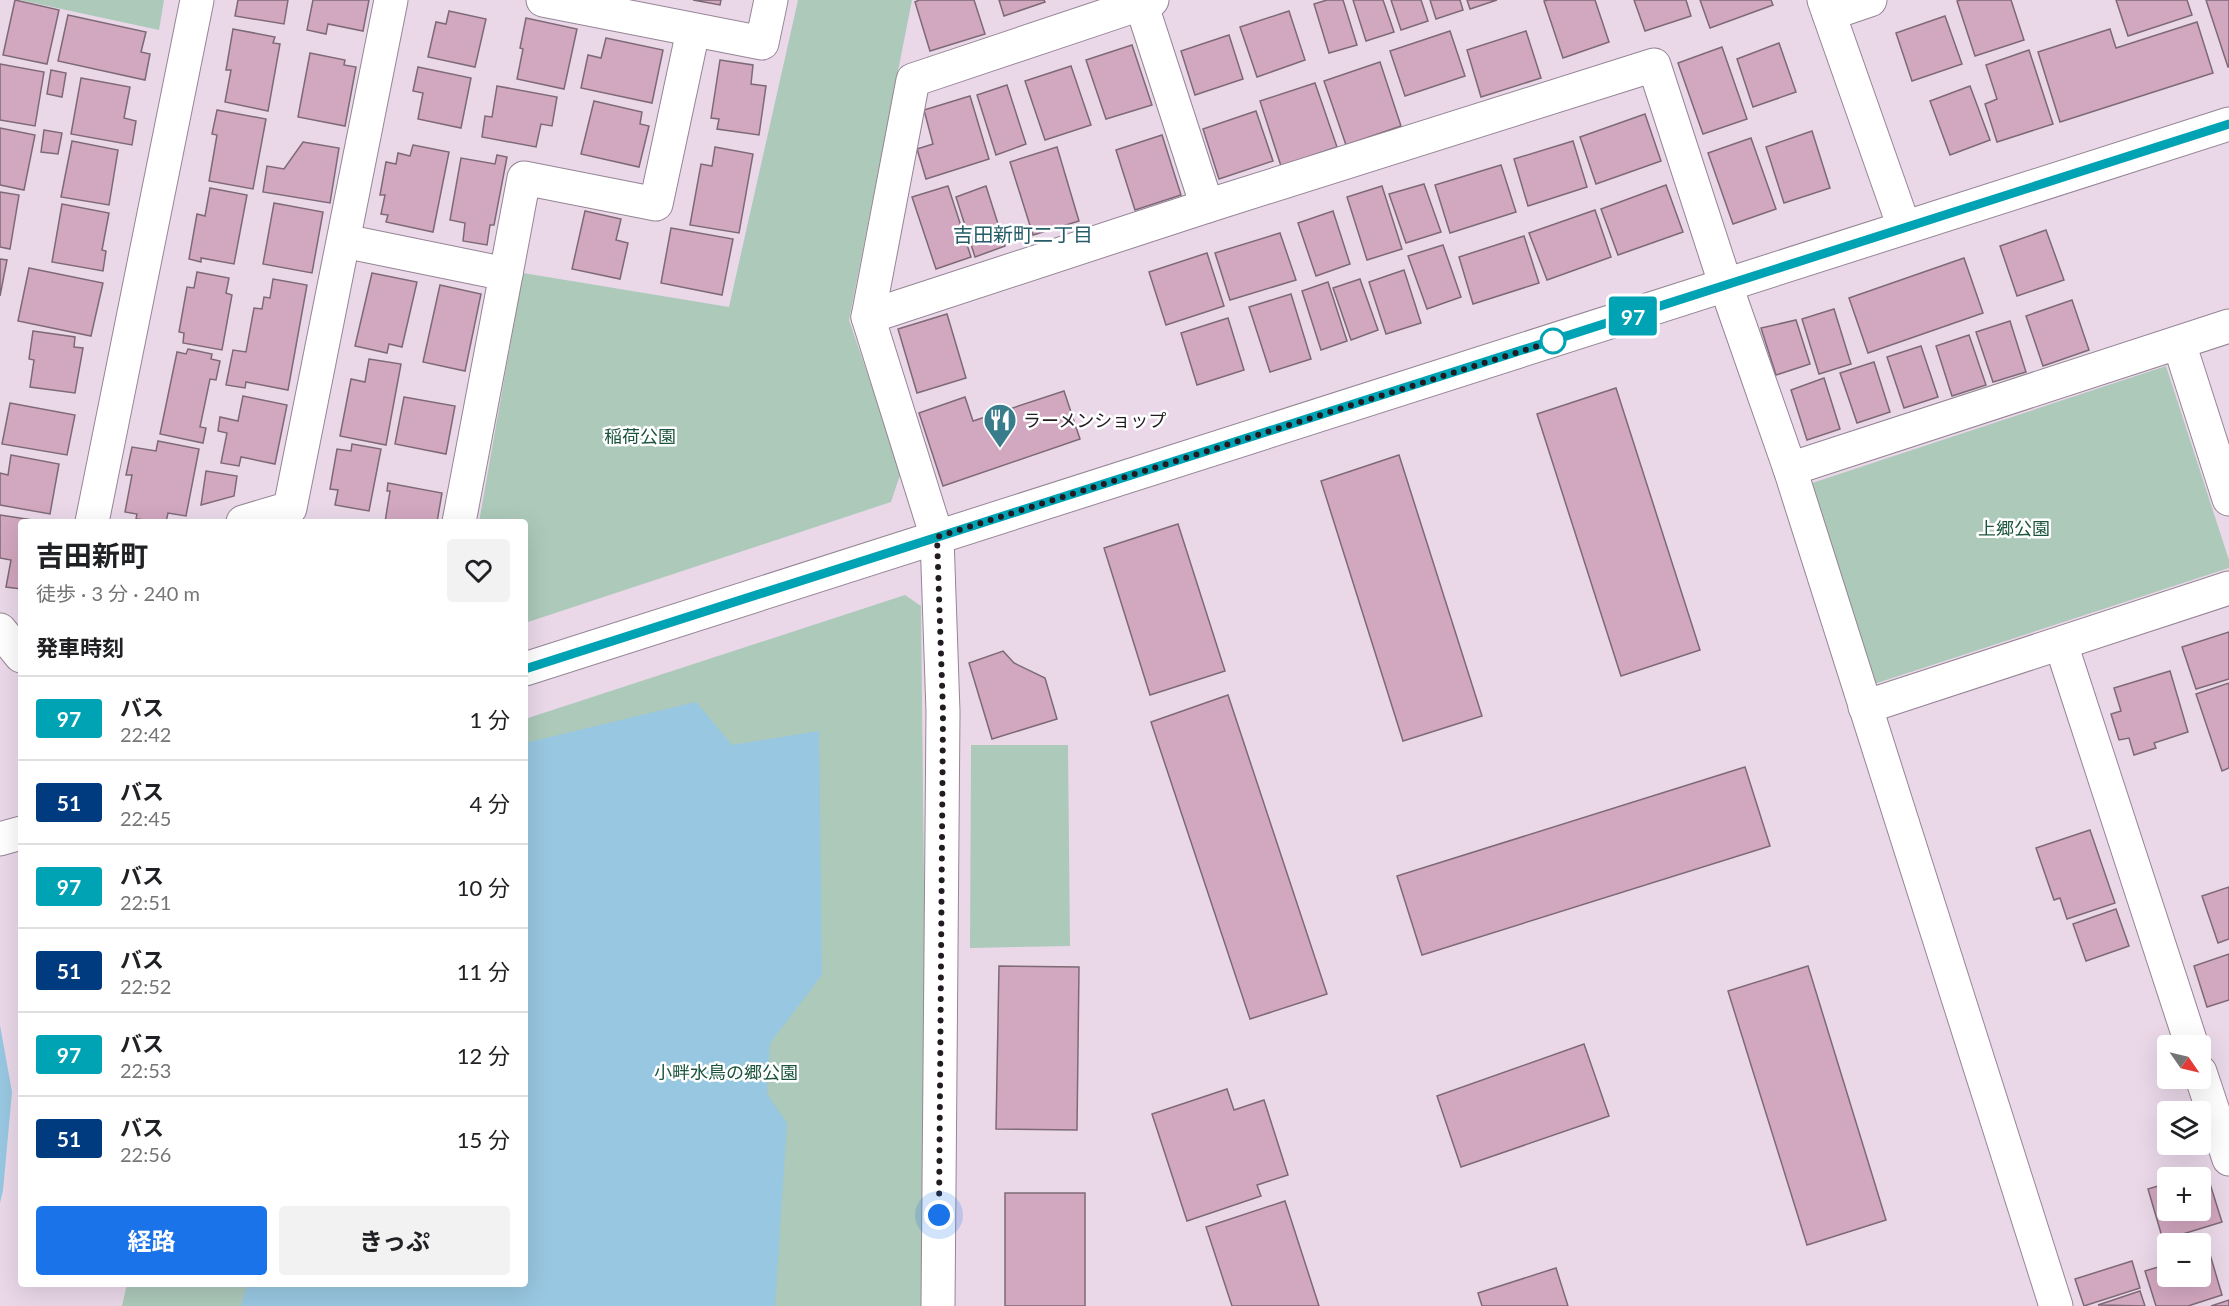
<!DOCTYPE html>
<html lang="ja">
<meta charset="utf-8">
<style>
body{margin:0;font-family:Lato,"Noto Sans JP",sans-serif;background:#f2f2f2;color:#202124;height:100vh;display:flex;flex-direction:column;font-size:22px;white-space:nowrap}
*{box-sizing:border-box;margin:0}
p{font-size:20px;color:#757577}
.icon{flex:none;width:33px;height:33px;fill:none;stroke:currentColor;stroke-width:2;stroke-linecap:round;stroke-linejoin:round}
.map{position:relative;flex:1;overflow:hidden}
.sheet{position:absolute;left:18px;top:519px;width:510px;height:768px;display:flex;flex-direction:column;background:#fff;border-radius:6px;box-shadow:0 6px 24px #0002}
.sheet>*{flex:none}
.badge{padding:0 12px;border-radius:4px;font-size:21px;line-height:39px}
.needle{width:39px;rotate:124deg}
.buttons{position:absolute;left:2157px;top:1035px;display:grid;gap:12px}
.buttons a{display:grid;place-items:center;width:54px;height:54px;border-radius:6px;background:#fff;box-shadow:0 6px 24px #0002;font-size:30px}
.you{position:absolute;width:30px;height:30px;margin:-15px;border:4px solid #fff;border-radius:50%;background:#1a73e8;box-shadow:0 0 0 9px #1a73e833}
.map>.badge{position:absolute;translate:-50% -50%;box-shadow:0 0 0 3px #fff}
h2{padding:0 18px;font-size:22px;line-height:54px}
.round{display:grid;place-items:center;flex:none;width:63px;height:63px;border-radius:6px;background:#f2f2f2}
.summary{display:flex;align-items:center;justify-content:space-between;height:102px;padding:0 18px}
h1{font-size:28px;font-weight:700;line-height:45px}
.button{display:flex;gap:12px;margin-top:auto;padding:12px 18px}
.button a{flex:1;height:69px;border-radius:6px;background:#1a73e8;color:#fff;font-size:24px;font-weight:700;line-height:69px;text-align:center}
.button a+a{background:#f2f2f2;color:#202124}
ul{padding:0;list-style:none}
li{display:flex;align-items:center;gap:18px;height:84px;padding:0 18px;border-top:2px solid #e0e0e0}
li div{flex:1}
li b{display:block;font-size:22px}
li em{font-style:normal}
li .badge{min-width:66px;font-weight:700;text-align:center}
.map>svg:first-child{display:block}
.green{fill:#acc9ba}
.water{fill:#98c7e1}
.building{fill:#d2a7c0;stroke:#7e6a76;stroke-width:1.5}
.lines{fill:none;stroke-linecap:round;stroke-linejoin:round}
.minor-casing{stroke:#958595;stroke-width:35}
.tertiary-casing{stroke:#958595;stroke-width:35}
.minor{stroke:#fff;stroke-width:33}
.tertiary{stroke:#fff;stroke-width:33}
.line-casing{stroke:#fff;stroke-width:14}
.line{stroke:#00a3b4;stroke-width:9}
.walk{stroke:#221c22;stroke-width:6;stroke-dasharray:0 10.8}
.stop-dot{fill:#fff;stroke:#00a3b4;stroke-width:3}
.labels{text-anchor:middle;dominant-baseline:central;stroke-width:5;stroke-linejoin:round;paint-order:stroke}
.poi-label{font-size:18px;fill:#221c22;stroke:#fff;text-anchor:start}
.park-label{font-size:18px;fill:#1b553d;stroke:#fff}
.neighbourhood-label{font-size:20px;fill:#255c68;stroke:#fff}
</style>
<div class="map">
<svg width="2229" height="1306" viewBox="0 0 2229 1306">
<rect width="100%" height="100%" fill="#ead8e9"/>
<!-- green -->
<g class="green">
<path d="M20 0H164L159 30Z"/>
<path d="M798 0H912L849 320 901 472 891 502 525 623V522H479L523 273 729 307Z"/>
<path d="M2166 366 2229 560V568L1874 684 1809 484Z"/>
<path d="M905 595 921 606 926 1071 925 1306H122L127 1284H525V719Z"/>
<path d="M971 745H1068L1070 946 970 948Z"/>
</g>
<!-- water -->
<g class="water">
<path d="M696 702 732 745 819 731 822 975 770 1043 767 1094 787 1123 775 1306H241L247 1284H525V743Z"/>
<path d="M0 1025 12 1092 3 1191 0 1203Z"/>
</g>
<!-- building -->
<g class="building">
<path d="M15 0 59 10 47 64 3 55Z"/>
<path d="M238 0H288L284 24 235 16Z"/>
<path d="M313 0H369L363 31 328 24 326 34 307 30Z"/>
<path d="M693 0H721L720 5Z"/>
<path d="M919 0H974L985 34 930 51 915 2Z"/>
<path d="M999 0H1044L1045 2 1004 16Z"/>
<path d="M1327 0H1343L1357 45 1329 53 1314 4Z"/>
<path d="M1353 0H1383L1394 32 1366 41Z"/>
<path d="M1391 0H1421L1428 21 1401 30Z"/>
<path d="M1430 0H1460L1463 10 1436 19Z"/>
<path d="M1467 0H1497L1470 9Z"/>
<path d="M1548 0H1595L1609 42 1563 58 1544 1Z"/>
<path d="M1634 0H1686L1691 16 1645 31Z"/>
<path d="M1700 0H1771L1773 5 1710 28Z"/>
<path d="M1961 0H2011L2024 40 1975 56 1957 1Z"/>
<path d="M2116 0H2187L2192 15 2128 36Z"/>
<path d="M2206 0H2229V67H2228Z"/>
<path d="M449 11 486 19 475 67 428 57 436 22 446 24Z"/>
<path d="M1289 11 1305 60 1257 77 1240 27Z"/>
<path d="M68 15 146 32 141 52 150 54 145 80 58 61Z"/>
<path d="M1945 16 1962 64 1912 81 1896 33Z"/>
<path d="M526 18 577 29 564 89 517 79 523 49 520 48Z"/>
<path d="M2197 22 2213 73 2060 122 2038 52 2110 29 2116 48Z"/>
<path d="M233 29 275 37 273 43 280 44 268 111 225 102 231 70H226Z"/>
<path d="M1450 31 1465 76 1405 96 1390 51Z"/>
<path d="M1526 31 1541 78 1481 97 1467 50Z"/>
<path d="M1229 35 1243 79 1195 95 1181 51Z"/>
<path d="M606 38 663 50 652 103 581 88 588 55 601 58Z"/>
<path d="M1779 43 1796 92 1753 107 1737 59Z"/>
<path d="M1132 45 1152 105 1106 119 1086 60Z"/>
<path d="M1722 47 1747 119 1703 134 1678 63Z"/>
<path d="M2029 50 2053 124 1997 142 1985 104 1997 99 1986 65Z"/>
<path d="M310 53 345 60 344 65 356 67 345 126 298 117Z"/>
<path d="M720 60 753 65 751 84 766 86 759 135 717 129 719 119 711 118Z"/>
<path d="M1380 62 1401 126 1346 145 1324 81Z"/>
<path d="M0 64 44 72 35 126 0 120Z"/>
<path d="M1071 66 1091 125 1045 140 1025 81Z"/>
<path d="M418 67 471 78 461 128 418 119 423 93 413 91Z"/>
<path d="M51 70 66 73 62 97 47 94Z"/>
<path d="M81 78 130 87 124 118 136 121 132 145 71 134Z"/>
<path d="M1315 83 1337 147 1281 166 1260 101Z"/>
<path d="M1007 85 1026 144 996 155 977 95Z"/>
<path d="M497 86 557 97 552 126 541 124 536 147 482 137 485 116 492 117Z"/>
<path d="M1970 86 1990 140 1950 155 1930 101Z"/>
<path d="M970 96 989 159 926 179 917 149 933 144 924 110Z"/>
<path d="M594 101 642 112 640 124 649 126 639 167 581 154Z"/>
<path d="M217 110 266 119 253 189 209 181 217 135 212 134Z"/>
<path d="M1256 111 1273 161 1219 179 1203 129Z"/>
<path d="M1645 114 1661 161 1596 184 1580 137Z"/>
<path d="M0 128 35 135 24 190 0 185Z"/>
<path d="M44 130 62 133 58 154 41 152Z"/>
<path d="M1812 131 1830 188 1784 203 1766 147Z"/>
<path d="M1162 135 1181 195 1135 210 1116 150Z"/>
<path d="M1751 138 1776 209 1733 224 1708 153Z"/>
<path d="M72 141 118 150 109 205 61 197Z"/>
<path d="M1573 141 1587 187 1528 206 1514 159Z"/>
<path d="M303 142 339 148 330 203 263 192 267 166 284 169Z"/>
<path d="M413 145 449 152 433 232 386 222 388 215 381 214 385 195H380L386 162 396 164 398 153 410 156Z"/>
<path d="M715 147 753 154 739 233 690 225 701 164 712 166Z"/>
<path d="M1057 147 1079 221 1033 235 1010 162Z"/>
<path d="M497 155 507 157 494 225H490L487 245 463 241 465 223 450 220 461 158 495 164Z"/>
<path d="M1501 165 1516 212 1450 233 1435 185Z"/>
<path d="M1424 184 1441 232 1406 243 1389 194Z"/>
<path d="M1666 185 1683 232 1618 255 1601 209Z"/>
<path d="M948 186 971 257 936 269 912 197Z"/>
<path d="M986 186 1005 246 975 257 956 197Z"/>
<path d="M1382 186 1402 249 1367 260 1347 197Z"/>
<path d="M210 188 247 195 234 264 201 258V262L189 259 197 214 205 216Z"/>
<path d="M0 192 19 195 10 249 0 247Z"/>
<path d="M274 203 323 212 312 273 263 264Z"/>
<path d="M62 204 109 213 102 250 106 251 103 271 52 262Z"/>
<path d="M1595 210 1611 257 1547 280 1529 233Z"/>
<path d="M585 211 621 219 616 240 628 243 620 279 572 269Z"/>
<path d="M1333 211 1350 264 1316 276 1298 223Z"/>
<path d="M671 228 733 239 722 295 661 283Z"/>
<path d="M2046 230 2064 280 2017 296 2000 246Z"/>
<path d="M1280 233 1296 280 1230 300 1215 253Z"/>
<path d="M1524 236 1539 283 1473 304 1459 257Z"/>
<path d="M1443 245 1461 297 1427 309 1408 256Z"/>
<path d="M1207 253 1224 306 1166 325 1149 272Z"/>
<path d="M1964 258 1983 313 1868 353 1849 298Z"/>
<path d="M0 259 7 260 0 296Z"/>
<path d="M29 268 103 283 91 336 18 321Z"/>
<path d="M1404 270 1421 323 1386 334 1369 282Z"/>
<path d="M197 272 229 278 226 293 232 295 222 350 183 343 184 333 179 332 187 287 194 288Z"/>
<path d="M372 273 417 282 402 347 389 344 387 353 355 346Z"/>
<path d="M273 279 307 285 288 390 246 382 245 388 226 385 233 350 246 352 254 308 262 309 264 297 270 298Z"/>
<path d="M1360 279 1378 330 1351 340 1333 288Z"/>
<path d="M1328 282 1347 341 1321 350 1302 291Z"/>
<path d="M440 285 481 294 465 371 423 362Z"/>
<path d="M1291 294 1311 359 1270 372 1249 307Z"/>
<path d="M2072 300 2089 350 2043 366 2026 316Z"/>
<path d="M1834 309 1851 364 1819 374 1802 319Z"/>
<path d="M947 314 966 378 917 393 898 329Z"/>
<path d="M1228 318 1244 370 1197 385 1181 333Z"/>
<path d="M1796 320 1810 364 1776 375 1761 328Z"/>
<path d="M2010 321 2026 372 1993 382 1976 332Z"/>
<path d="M33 331 75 337 74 347 83 348 75 393 30 387 34 360 29 359Z"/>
<path d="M1969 335 1986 385 1952 396 1936 346Z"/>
<path d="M1921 346 1938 397 1904 408 1887 357Z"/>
<path d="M188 349 212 354 211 359 220 361 216 380 210 379 200 427 206 428 203 443 160 434 177 352 186 354Z"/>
<path d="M369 359 401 364 386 445 340 436 351 379 365 382Z"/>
<path d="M1874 362 1890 412 1857 423 1840 373Z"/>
<path d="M1824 378 1840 429 1807 440 1791 390Z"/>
<path d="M1616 388 1700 650 1621 676 1537 414Z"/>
<path d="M1064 391 1080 439 943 486 919 413 965 397 973 421Z"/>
<path d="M243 396 287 405 275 464 241 457 239 466 221 463 227 433 218 431 220 417 238 421Z"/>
<path d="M404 397 455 406 446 454 395 444Z"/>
<path d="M10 403 75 415 67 455 2 444Z"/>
<path d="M158 441 199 449 186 516 168 513 166 522 136 519 137 514 125 512 132 475H126L132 447 156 451Z"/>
<path d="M352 444 381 449 369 511 335 505 338 490 330 489 337 449 351 451Z"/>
<path d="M11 455 59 464 50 514 0 505V473L8 475Z"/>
<path d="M1399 455 1482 716 1403 741 1321 481Z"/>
<path d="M206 471 237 476 234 496 201 505Z"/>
<path d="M388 483 442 493 437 522H385L390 491H387Z"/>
<path d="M0 515 46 522H21V589L6 587 11 560 0 558Z"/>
<path d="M1178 524 1225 671 1150 695 1104 548Z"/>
<path d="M2229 632V679L2196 689 2182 647Z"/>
<path d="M1003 651 1014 663 1045 678 1057 719 992 739 969 663Z"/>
<path d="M2170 671 2188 732 2154 743 2156 748 2134 755 2129 738 2119 740 2111 714 2121 711 2114 688Z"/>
<path d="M2229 683V768L2222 771 2196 694Z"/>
<path d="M1228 695 1327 994 1250 1019 1151 722Z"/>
<path d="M1745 767 1770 846 1422 955 1397 876Z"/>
<path d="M2090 830 2115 903 2067 919 2060 898 2054 900 2036 848Z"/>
<path d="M2229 887V939L2218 943 2202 896Z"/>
<path d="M2116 909 2129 946 2086 961 2073 924Z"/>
<path d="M2229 954V1000L2207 1007 2194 966Z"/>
<path d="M999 966 1079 967 1077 1130 996 1129Z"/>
<path d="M1808 966 1886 1220 1807 1245 1728 991Z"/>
<path d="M1584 1044 1609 1116 1461 1167 1437 1096Z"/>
<path d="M1227 1089 1234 1110 1264 1100 1288 1175 1257 1185 1261 1196 1187 1221 1152 1114Z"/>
<path d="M2206 1171 2222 1222 2163 1240 2148 1189 2168 1183V1210H2200V1178H2185Z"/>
<rect x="1005" y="1193" width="80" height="113"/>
<path d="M1285 1201 1319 1306H1232L1206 1227Z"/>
<path d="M2209 1251 2222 1295 2188 1306H2156L2145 1271 2168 1264V1276H2200V1254Z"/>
<path d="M2132 1261 2140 1288 2084 1306 2075 1279Z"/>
<path d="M1556 1268 1568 1306H1482L1478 1293Z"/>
<path d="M2140 1291 2145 1306 2098 1305Z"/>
<path d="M2229 1300V1306H2211Z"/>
</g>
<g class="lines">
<!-- minor casing -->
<g class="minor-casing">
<g id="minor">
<path d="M543 0 762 43 771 0"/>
<path d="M1140 0 1207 206"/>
<path d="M1829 14 1870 0"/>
<path d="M344 241 506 274 459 522"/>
<path d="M506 274 524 178 656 204 693 31"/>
<path d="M868 317 1207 206 1654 65 1726 286 1790 469 2056 1306"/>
<path d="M2179 343 2229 499"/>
<path d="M1790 469 2229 326"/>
<path d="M92 522 197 0"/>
<path d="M243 522 290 508 391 0"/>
<path d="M0 630 21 656"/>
<path d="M2061 644 2192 1046"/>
<path d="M1865 707 2229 588"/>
<path d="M2200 1072 2229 1159"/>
<path d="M938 1306 943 712 937 537 868 317 913 80 1152 0"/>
</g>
</g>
<!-- tertiary casing -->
<g class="tertiary-casing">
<g id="tertiary">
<path d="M1824 0 1904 227"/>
<path d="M525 669 2229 124"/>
<path d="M0 839 21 833"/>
</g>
</g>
<!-- minor -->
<use href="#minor" class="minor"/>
<!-- tertiary -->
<use href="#tertiary" class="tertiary"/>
</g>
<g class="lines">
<!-- line casing -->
<g class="line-casing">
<path id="line" d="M525 669 2229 124"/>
</g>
<!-- line -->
<use href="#line" class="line"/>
<!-- walk -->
<path class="walk" d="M939 1215 943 712 937 537 1553 341"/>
</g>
<!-- icons -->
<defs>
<g id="restaurant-pin" transform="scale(1.725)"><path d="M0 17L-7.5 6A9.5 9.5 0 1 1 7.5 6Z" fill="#397c8c" stroke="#fff"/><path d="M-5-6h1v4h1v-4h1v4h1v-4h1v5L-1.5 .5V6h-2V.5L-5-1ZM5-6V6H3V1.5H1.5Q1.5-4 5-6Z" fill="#fff"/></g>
</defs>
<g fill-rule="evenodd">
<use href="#restaurant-pin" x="1000" y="420"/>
</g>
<!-- markers -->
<circle class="stop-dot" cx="1553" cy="341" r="12"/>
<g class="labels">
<!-- poi labels -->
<g class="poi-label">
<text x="1023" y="420">ラーメンショップ</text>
</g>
<!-- park labels -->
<g class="park-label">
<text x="640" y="436">稲荷公園</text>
<text x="2014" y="528">上郷公園</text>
<text x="726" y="1072">小畔水鳥の郷公園</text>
</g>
<!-- neighbourhood labels -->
<g class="neighbourhood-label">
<text x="1023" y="234">吉田新町二丁目</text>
</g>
</g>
</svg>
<div class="buttons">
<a><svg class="needle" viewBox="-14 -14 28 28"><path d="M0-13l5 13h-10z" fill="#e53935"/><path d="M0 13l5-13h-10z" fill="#757577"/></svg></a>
<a><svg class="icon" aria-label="layers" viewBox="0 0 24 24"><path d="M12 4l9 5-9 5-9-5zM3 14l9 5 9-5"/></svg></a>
<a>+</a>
<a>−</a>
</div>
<div class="you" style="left:939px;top:1215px"></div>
<b class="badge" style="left:1633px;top:316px;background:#00a3b4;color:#fff">97</b>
<section class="sheet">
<div class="summary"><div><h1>吉田新町</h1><p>徒歩 · 3 分 · 240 m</p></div><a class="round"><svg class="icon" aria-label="heart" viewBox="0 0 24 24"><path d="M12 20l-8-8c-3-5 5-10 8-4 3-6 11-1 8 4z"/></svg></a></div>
<h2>発車時刻</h2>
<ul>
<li><span class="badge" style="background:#00a3b4;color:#fff">97</span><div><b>バス</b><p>22:42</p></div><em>1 分</em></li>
<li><span class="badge" style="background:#003b80;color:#fff">51</span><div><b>バス</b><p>22:45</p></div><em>4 分</em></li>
<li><span class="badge" style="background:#00a3b4;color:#fff">97</span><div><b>バス</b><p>22:51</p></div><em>10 分</em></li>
<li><span class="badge" style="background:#003b80;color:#fff">51</span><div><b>バス</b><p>22:52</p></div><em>11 分</em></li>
<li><span class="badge" style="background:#00a3b4;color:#fff">97</span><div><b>バス</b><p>22:53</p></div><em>12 分</em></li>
<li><span class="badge" style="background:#003b80;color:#fff">51</span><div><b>バス</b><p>22:56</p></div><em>15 分</em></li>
</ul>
<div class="button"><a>経路</a><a>きっぷ</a></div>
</section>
</div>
